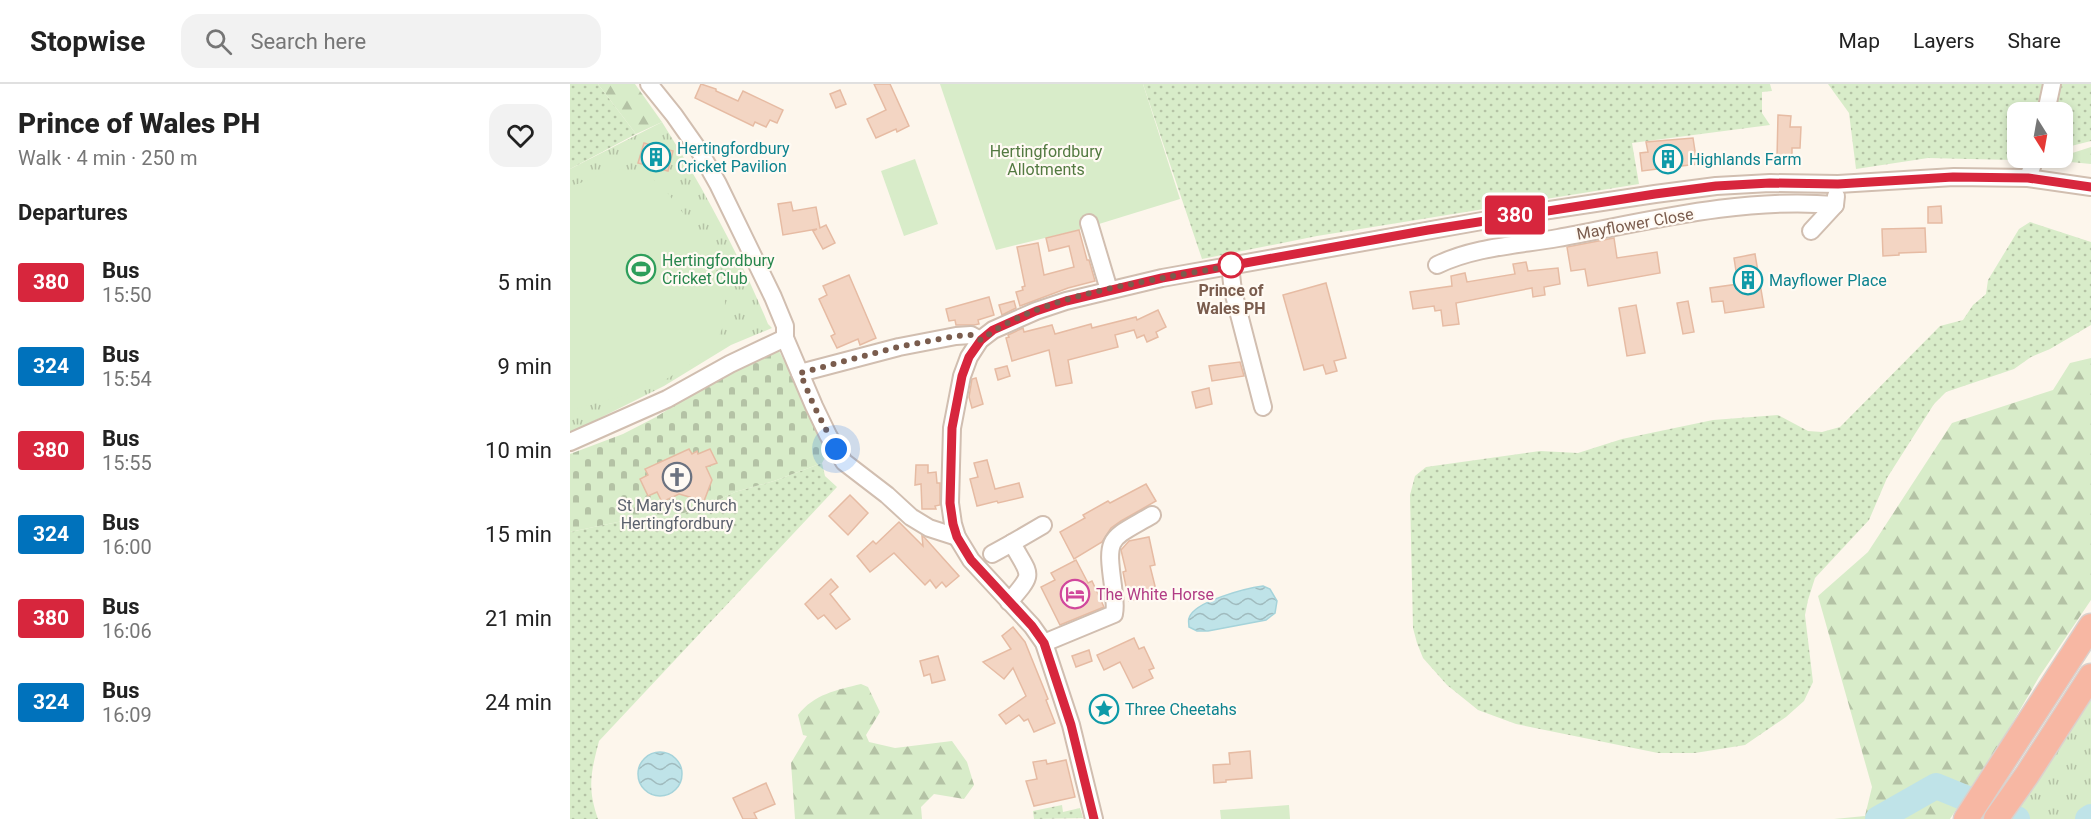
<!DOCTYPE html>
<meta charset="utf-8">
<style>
body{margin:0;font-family:Roboto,sans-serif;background:#f2f2f2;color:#222;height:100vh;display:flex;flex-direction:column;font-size:22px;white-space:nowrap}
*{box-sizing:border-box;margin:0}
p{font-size:20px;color:#767676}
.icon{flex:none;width:33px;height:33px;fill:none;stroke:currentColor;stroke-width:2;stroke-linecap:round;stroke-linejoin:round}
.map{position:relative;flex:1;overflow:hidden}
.sheet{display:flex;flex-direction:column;background:#fff;width:570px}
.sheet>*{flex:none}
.badge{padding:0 12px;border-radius:4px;font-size:21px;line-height:39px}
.needle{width:39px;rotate:169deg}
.tools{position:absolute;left:1437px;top:18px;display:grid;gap:12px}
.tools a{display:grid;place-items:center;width:66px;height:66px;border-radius:12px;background:#fff;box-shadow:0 3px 9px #0003;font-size:30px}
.you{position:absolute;width:30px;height:30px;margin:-15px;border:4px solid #fff;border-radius:50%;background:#1a73e8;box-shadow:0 0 0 9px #1a73e833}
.map>.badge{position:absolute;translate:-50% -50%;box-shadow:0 0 0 3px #fff}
h2{padding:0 18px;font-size:22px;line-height:54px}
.round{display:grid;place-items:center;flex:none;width:63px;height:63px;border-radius:18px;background:#f2f2f2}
.overview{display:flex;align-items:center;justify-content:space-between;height:102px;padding:0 18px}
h1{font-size:28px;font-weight:800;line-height:45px}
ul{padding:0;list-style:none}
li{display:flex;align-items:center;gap:18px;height:84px;padding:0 18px}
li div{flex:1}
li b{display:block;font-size:22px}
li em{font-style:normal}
li .badge{min-width:66px;font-weight:700;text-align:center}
header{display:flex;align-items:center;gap:36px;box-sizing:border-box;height:84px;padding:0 30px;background:#fff;border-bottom:2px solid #e0e0e0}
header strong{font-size:28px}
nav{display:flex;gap:33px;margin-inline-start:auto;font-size:21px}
.search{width:420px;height:54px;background:#f2f2f2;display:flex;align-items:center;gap:15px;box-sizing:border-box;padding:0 21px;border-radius:18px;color:#767676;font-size:22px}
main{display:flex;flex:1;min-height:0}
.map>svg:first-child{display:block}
.grass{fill:url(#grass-dots)}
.forest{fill:url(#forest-firs)}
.cemetery{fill:url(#cemetery-stones)}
.park{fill:url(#park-tufts)}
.garden{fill:#d8ecc9}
.water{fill:url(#water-waves);stroke:#a5d3da;stroke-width:1.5}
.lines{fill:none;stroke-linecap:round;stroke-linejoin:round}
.river{stroke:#bfe3e8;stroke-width:26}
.building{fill:#f3d5c3;stroke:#e6bba3;stroke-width:1.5}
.minor-casing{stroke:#d1beb0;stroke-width:20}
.highway-casing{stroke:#dad1cd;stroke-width:27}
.minor{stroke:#fff;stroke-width:16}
.highway{stroke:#f7b7a3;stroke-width:24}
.line-casing{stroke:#fff;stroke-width:14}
.line{stroke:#d7263d;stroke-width:9}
.walk{stroke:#7a5c4d;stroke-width:6;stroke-dasharray:0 10.8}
.stop-dot{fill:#fff;stroke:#d7263d;stroke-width:3}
.labels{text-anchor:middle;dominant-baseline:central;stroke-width:4.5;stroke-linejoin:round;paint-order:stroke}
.culture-label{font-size:16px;fill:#0d838f;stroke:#fffaf3;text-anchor:start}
.park-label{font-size:16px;fill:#537a41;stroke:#fffaf3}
.street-label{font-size:16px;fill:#7a5c4d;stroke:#fffaf3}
.leisure-label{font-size:16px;fill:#27864d;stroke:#fffaf3;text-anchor:start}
.stop-label{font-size:16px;font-weight:bold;fill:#7a5c4d;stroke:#fffaf3}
.worship-label{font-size:16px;fill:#5b616d;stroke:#fffaf3}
.hotel-label{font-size:16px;fill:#b23c85;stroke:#fffaf3;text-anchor:start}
</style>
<header>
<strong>Stopwise</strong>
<div class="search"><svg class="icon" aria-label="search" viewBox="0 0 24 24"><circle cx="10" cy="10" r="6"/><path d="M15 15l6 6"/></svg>Search here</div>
<nav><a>Map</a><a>Layers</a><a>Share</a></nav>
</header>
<main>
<section class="sheet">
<div class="overview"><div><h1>Prince of Wales PH</h1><p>Walk · 4 min · 250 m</p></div><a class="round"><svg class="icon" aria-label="heart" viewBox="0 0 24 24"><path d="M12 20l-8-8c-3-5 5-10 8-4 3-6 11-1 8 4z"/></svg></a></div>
<h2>Departures</h2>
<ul>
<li><span class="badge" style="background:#d7263d;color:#fff">380</span><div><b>Bus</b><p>15:50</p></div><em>5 min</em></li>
<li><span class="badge" style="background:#0072bc;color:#fff">324</span><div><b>Bus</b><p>15:54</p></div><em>9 min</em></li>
<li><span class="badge" style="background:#d7263d;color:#fff">380</span><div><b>Bus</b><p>15:55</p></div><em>10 min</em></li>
<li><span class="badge" style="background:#0072bc;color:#fff">324</span><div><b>Bus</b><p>16:00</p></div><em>15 min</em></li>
<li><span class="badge" style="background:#d7263d;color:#fff">380</span><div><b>Bus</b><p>16:06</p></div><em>21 min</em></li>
<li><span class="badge" style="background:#0072bc;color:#fff">324</span><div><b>Bus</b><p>16:09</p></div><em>24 min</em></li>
</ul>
</section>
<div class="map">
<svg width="1521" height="735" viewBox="0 0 1521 735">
<defs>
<pattern id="grass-dots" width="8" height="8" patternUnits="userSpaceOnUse" patternTransform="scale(1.5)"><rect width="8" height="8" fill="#d8ecc9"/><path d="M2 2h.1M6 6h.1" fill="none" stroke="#b4c2a5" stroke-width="1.8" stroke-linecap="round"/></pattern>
<pattern id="forest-firs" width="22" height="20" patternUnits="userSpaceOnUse" patternTransform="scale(1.5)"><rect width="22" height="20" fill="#d8ecc9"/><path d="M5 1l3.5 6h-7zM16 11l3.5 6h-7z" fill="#b4c2a5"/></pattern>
<pattern id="cemetery-stones" width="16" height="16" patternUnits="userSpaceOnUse" patternTransform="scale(1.5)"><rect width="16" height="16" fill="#d8ecc9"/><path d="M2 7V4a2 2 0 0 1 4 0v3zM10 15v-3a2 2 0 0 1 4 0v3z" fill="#b4c2a5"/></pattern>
<pattern id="park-tufts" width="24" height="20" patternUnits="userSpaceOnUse" patternTransform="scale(1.5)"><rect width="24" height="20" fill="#d8ecc9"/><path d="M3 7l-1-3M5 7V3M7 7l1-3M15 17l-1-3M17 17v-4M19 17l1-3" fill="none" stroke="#b4c2a5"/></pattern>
<pattern id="water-waves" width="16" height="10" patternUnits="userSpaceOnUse" patternTransform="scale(1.5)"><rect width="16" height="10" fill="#bfe3e8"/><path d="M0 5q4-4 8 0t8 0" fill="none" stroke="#a0bbbe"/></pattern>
</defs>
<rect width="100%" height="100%" fill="#fdf6ec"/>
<!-- grass -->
<g class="grass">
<path d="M0 0H28L66 50 0 85Z"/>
<path d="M573 0H1200L1202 7 1192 8V29L1200 41 1062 59 1069 100 747 152 632 175Z"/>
<path d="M1258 0H1521V57L1493 64 1492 28H1448V74H1454L1443 76 1358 74 1286 85 1279 29Z"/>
<path d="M1460 138 1521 158V241L1480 265 1461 273 1444 285 1376 308 1364 320 1317 394 1299 436 1245 494 1238 516 1235 531 1243 598 1234 617 1216 633 1175 661 1125 669H1088L946 640 908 626 877 601 853 574 847 559 843 544 840 411 845 392 856 383 970 367 1008 369 1052 355 1143 336 1208 331 1238 347 1252 348 1270 343 1370 242 1393 236 1403 221 1416 210 1418 196 1449 145Z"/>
<path d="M252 379 255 392 267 403 29 657C21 688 17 704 28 735H0V448L67 434 104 431 128 426 165 408 204 397Z"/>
<path d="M492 721 493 728 510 724 513 734 464 735 463 727Z"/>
</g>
<!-- forest -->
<g class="forest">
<path d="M28 0H65L92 38 66 50Z"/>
<path d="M1521 63V80L1480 76 1492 74 1493 72Z"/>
<path d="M1521 274V516L1469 593 1436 650 1380 735H1264L1295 732 1302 703 1248 512 1298 468 1382 339 1483 306 1500 279Z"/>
<path d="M291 600 298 603 310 628 296 651 299 658 325 664 382 657 397 678 404 701 394 715 364 710 351 723 352 735H225L221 679 237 652 233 651 228 631C244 610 267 606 291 600Z"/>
</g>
<!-- cemetery -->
<path class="cemetery" d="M208 265 256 358V372L252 379 204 397 165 408 128 426 104 431 67 434 0 448V370L53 350 86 333 167 282Z"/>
<!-- park -->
<g class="park">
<path d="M92 38C132 102 169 170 198 240L202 244 161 261 94 302 0 349V85Z"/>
<path d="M1521 616V735H1442Z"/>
</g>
<!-- garden -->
<g class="garden">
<path d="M370 0H573L610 115 516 144 426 166Z"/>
<path d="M345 75 368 140 334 152 311 87Z"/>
<path d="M46 85 77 89 96 107 130 151 155 218 154 241 147 255 134 272 80 305 0 326V103Z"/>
<path d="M719 721 720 735H651L650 726Z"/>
</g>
<!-- water -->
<g class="water">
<path d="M693 502 700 505 707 517 705 529 696 536 638 547H627L619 543C619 541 618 536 619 534 624 517 678 504 693 502Z"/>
<circle cx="90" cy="690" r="22"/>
</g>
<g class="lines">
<!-- river -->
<g class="river">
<path d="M1308 735 1366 702 1447 735"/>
<path d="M1518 735 1521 733"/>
</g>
</g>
<!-- building -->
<g class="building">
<path d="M131 0 146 5V7L168 17 173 7 213 26 207 39 200 36 196 43 185 38 183 42 125 14Z"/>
<path d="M304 0H320L339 42 327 48 326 45 306 54 297 35 316 26Z"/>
<path d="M270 6 276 20 266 24 260 10Z"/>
<path d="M1208 31 1221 32 1220 43H1231L1230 64H1222V74H1207Z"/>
<path d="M1123 54 1127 80 1072 87 1070 69 1078 68 1076 58Z"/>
<path d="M74 59 103 67 98 87 68 79Z"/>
<path d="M221 118 223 127 246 123 250 144 256 141 265 159 253 165 243 147 247 145 213 151 208 120Z"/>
<path d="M1371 122 1372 139H1358V123Z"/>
<path d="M1355 144 1356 168 1329 169V171L1313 172 1312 145Z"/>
<path d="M509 146 517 176H519L525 197 498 204 450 222 446 208 453 206 452 203 455 202 447 163 468 159 474 191 504 183 499 162 479 167 476 154Z"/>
<path d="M1044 154 1047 174 1087 168 1090 189 1018 202 1015 185 1001 187 997 163Z"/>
<path d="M1185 170 1194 223 1155 229 1153 217 1142 218 1140 204 1168 200 1164 174Z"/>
<path d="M956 178 958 187 988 184 990 200 974 203 975 211 963 213 962 204 886 219 889 240 873 242 871 226 865 227 864 222 843 225 840 208 882 202 881 192 895 189 897 198 945 190 943 180Z"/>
<path d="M279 191 306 254 290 261 288 255 267 264 261 252 265 250 249 215 257 211 253 202Z"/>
<path d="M756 199 776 274 764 277 767 287 756 290 753 281 734 286 713 211Z"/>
<path d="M419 213 424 231 408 236 409 240 404 241H386L385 236 379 237 376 225Z"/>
<path d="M444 217 446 224 432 231 429 221Z"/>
<path d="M1118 217 1124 248 1113 250 1107 219Z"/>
<path d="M1066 221 1075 269 1057 272 1049 224Z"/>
<path d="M588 226 596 243 586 248 588 253 577 258 574 251 567 254 564 246 545 251 548 263 498 276 502 299 486 302 479 266 442 277 436 254 439 253 438 251 453 244 454 248 482 241 485 250 521 240 522 244 566 233 567 236Z"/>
<path d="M670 278 674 292 642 297 639 282Z"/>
<path d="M437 282 440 292 428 296 425 285Z"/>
<path d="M406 294 413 320 402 324 399 313 402 295Z"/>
<path d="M639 304 642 320 626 324 622 308Z"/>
<path d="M119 365 122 370 127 367 128 370 140 365 147 379 136 383 142 396 134 417 109 410 92 418 87 408 78 412 70 395 78 391 75 385Z"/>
<path d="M417 376 425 405 449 399 453 413 428 419 427 417 407 422 400 395 408 393 404 379Z"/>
<path d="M346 381H358V389L366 388 367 399H370V421L365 422 366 425H352L351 400 345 401Z"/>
<path d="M576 400 586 417 551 437 541 444 532 458 504 475 490 448 515 434 513 431 538 417 540 419Z"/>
<path d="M280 411 298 429 278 451 259 432Z"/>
<path d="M329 438 353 462 352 452 355 454 389 492 376 503 372 498 366 504 360 496 355 501 324 469 300 488 287 472 303 457 306 460Z"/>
<path d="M579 453 585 481 580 482 587 510 559 517 553 488 556 487 551 466 559 457Z"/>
<path d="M506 476 518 499 522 497 534 523 490 541 471 503 485 496 481 489Z"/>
<path d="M261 495 268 503 260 510 280 535 266 545 254 531 248 535 235 520Z"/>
<path d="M443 543 455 558 478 615 476 616 485 639 464 648 458 635 454 637 449 631 436 640 429 631 456 612 443 584 434 595 413 578 441 565 432 552Z"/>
<path d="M564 554 569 565 574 563 584 584 579 586 583 594 563 604 550 578 534 586 527 571Z"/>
<path d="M519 566 522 577 506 583 502 572Z"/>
<path d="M368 572 375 596 362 599 360 590 354 592 350 577Z"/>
<path d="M680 667 682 694 656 696V698L644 699 643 681 660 680 659 669Z"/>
<path d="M476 676 477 680 496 676 505 713 464 722 456 697 467 695 463 678Z"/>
<path d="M196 699 205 720 184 729 187 735H173L163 714Z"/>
</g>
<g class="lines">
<!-- minor casing -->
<g class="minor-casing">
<g id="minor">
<path d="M79 0 104 31 130 68 148 100 203 213 215 242V254L244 322 258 351 274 378 317 411 341 433 359 444 387 453"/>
<path d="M1476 28 1482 0"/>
<path d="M1458 94 1465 74"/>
<path d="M519 139 539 206"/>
<path d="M1241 147 1265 121 1266 112"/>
<path d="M867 181C904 163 948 161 988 154 1079 137 1172 113 1265 121"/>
<path d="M660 182 663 207 693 323"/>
<path d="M230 289 329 263 386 252 401 251 410 256"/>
<path d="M0 358 97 315 160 280 215 254"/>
<path d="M422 470 442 459"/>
<path d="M439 518C466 487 460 493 442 459L473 441"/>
<path d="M474 559 544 530C546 521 544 512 543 502 536 451 539 456 582 431"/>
<path d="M524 735 501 641 474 559 462 542 401 476 387 453 383 440 380 419 382 344 392 292 399 273 410 256 423 246 466 227 496 217 592 194 940 132 1085 110 1146 102 1200 99 1268 100 1384 93 1458 94 1521 103"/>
</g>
</g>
<!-- highway casing -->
<g class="highway-casing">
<g id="highway">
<path d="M1396 735 1521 542"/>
<path d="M1426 735 1457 691 1521 592"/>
</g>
</g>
<!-- minor -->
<use href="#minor" class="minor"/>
<!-- highway -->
<use href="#highway" class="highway"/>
</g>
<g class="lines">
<!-- line casing -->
<g class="line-casing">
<path id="line" d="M524 735 501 641 474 559 462 542 401 476 387 453 383 440 380 419 382 344 392 292 399 273 411 256 423 246 466 227 496 217 592 194 858 146 1085 110 1146 102 1200 99 1268 100 1383 93 1458 94 1521 103"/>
</g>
<!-- line -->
<use href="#line" class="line"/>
<!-- walk -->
<path class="walk" d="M266 365 244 322 230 289 328 263 386 252 401 251 411 256C459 219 534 205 593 194 615 189 639 187 661 181"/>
</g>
<!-- icons -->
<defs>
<g id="building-ring" transform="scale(1.5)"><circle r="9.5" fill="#fffaf3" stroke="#0f9aa8" stroke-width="1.5"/><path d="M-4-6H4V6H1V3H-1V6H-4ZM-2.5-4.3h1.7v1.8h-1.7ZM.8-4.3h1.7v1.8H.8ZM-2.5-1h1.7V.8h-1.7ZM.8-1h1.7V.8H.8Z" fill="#0f9aa8"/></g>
<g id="stadium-ring" transform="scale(1.5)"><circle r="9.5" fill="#fffaf3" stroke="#2e9e5b" stroke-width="1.5"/><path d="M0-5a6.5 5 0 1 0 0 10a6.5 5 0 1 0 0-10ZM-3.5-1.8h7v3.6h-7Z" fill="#2e9e5b"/></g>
<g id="church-ring" transform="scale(1.5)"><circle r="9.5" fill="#fffaf3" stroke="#6b7280" stroke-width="1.5"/><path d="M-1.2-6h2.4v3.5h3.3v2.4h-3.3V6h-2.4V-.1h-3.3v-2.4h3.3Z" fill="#6b7280"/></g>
<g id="hotel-ring" transform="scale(1.5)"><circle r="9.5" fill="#fffaf3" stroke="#d1479c" stroke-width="1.5"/><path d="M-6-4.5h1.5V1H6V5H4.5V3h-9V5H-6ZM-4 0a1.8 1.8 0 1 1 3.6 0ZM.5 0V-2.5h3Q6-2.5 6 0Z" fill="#d1479c"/></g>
<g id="sight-ring" transform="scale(1.5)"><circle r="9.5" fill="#fffaf3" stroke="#0f9aa8" stroke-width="1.5"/><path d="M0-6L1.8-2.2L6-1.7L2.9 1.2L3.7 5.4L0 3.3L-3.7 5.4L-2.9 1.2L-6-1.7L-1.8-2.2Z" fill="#0f9aa8"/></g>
</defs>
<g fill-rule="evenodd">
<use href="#building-ring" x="86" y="73"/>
<use href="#building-ring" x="1098" y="75"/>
<use href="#stadium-ring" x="71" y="185"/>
<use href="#building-ring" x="1178" y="196"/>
<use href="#church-ring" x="107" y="393"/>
<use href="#hotel-ring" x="505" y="510"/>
<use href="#sight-ring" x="534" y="625"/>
</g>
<!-- markers -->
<circle class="stop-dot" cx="661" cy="181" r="12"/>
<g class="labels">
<!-- culture labels -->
<g class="culture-label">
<text x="107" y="64">Hertingfordbury<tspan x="107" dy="18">Cricket Pavilion</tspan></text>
<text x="1119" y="75">Highlands Farm</text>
<text x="1199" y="196">Mayflower Place</text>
<text x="555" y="625">Three Cheetahs</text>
</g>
<!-- park labels -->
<g class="park-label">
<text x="476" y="67">Hertingfordbury<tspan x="476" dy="18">Allotments</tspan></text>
</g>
<!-- street labels -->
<g class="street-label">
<text transform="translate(1065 140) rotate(-10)">Mayflower Close</text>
</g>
<!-- leisure labels -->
<g class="leisure-label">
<text x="92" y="176">Hertingfordbury<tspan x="92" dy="18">Cricket Club</tspan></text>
</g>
<!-- stop labels -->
<g class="stop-label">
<text x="661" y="206">Prince of<tspan x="661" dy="18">Wales PH</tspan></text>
</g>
<!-- worship labels -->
<g class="worship-label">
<text x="107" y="421">St Mary's Church<tspan x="107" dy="18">Hertingfordbury</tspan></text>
</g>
<!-- hotel labels -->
<g class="hotel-label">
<text x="526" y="510">The White Horse</text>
</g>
</g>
</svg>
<div class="tools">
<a><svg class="needle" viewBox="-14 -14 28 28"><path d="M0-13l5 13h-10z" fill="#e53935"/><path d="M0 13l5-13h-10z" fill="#767676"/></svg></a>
</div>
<div class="you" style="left:266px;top:365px"></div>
<b class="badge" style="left:945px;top:131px;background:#d7263d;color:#fff">380</b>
</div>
</main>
